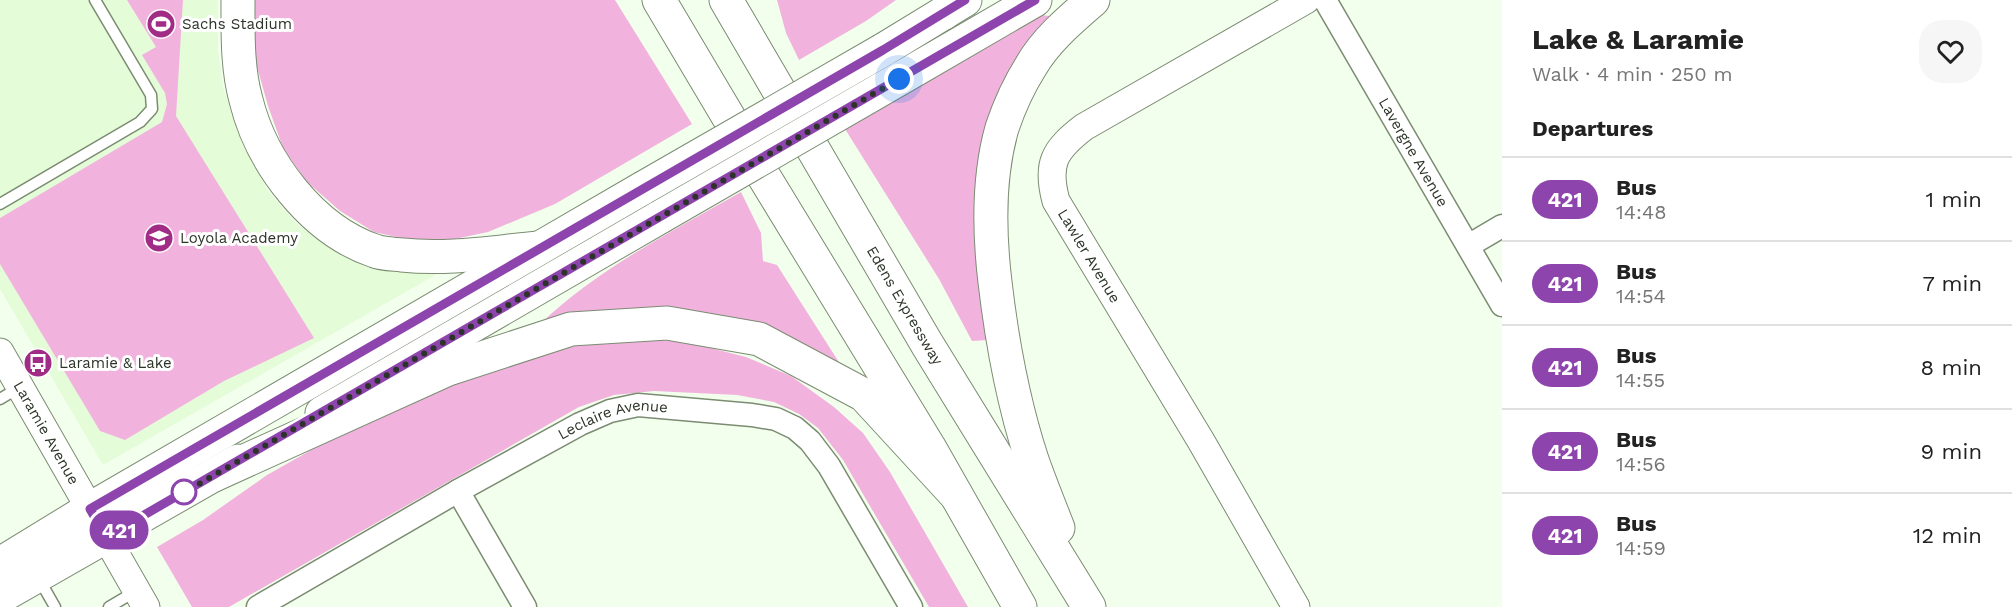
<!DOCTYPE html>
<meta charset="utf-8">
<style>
body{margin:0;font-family:"Work Sans",sans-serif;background:#f6f6f6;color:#222;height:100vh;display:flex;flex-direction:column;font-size:22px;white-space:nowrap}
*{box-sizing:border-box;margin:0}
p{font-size:20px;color:#767676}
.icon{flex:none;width:33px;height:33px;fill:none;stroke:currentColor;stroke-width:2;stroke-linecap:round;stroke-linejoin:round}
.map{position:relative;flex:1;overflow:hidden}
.details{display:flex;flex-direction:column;background:#fff;width:510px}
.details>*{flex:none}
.badge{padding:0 12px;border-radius:20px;font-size:21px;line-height:39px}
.you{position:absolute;width:30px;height:30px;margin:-15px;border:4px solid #fff;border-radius:50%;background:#1a73e8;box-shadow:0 0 0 9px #1a73e833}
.map>.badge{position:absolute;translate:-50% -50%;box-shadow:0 0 0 3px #fff}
h2{padding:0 30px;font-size:22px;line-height:54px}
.round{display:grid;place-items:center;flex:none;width:63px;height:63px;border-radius:24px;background:#f6f6f6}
.summary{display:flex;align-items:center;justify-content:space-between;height:102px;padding:0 30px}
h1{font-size:28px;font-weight:700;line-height:45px}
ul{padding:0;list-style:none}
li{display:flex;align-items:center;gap:18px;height:84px;padding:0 30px;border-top:2px solid #e0e0e0}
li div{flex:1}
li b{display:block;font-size:22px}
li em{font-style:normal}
li .badge{min-width:66px;font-weight:700;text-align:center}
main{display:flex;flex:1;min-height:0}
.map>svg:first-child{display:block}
.built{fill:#e5fcd8}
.green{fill:#f1b3de}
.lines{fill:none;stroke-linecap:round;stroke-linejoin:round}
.service-casing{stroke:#7b8c72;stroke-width:13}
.minor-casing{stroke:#7b8c72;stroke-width:25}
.tertiary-casing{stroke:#7b8c72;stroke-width:29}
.primary-casing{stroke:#7b8c72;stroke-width:35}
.motorway-casing{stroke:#7b8c72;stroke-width:35}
.service{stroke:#fff;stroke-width:10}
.minor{stroke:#fff;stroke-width:22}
.tertiary{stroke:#fff;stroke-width:27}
.primary{stroke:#fff;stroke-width:33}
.motorway{stroke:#fff;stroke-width:33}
.primary-bridge-casing{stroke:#7b8c72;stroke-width:35;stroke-linecap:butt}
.primary-bridge{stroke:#fff;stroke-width:33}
.line-casing{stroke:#fff;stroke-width:14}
.line{stroke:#8e44ad;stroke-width:9}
.walk{stroke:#2c3328;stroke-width:6;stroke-dasharray:0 10.8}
.stop-dot{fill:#fff;stroke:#8e44ad;stroke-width:3}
.labels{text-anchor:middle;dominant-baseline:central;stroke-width:6;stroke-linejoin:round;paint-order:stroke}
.poi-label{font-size:15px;fill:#2c3328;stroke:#fff;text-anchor:start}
.street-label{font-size:15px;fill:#2c3328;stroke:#fff}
</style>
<main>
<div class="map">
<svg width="1502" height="607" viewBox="0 0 1502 607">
<rect width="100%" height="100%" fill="#f3ffed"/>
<!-- built -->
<path class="built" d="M0 0H218V49L223 87 241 140 268 191 298 225 338 251 372 264 437 274 103 465 0 289Z"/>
<!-- green -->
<g class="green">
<path d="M127 0H183L176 116 314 338 224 381 125 440 100 431 0 264V218L162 122 167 104 165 93 142 55 156 47Z"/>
<path d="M252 0H615L692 124 555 204 488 232 450 240 414 241 374 232 340 211 306 181 283 148 268 106 256 63Z"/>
<path d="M777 0H896L866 21 799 60 786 33Z"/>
<path d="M1040 15 1050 16 977 244 980 295 989 340 972 341 939 279 845 129Z"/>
<path d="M741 192 761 233 763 261 777 265 842 367 692 313 651 307 644 313 540 324C599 268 671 232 741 192Z"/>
<path d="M635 338 687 342 746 357 791 376 834 407 863 433 890 472 968 607H929L843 460 818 428 799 414 774 402 737 395 654 391 614 395 579 407 229 607H192L157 547 203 520 267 475 366 419 492 368 581 342Z"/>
</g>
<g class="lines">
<!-- service casing -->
<g class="service-casing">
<g id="service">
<path d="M0 204 140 122 152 109 151 95 95 0"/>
<path d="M0 399 20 387"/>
<path d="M39 579 55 607"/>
<path d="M109 607 136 591"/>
</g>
</g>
<!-- minor casing -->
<g class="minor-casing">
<g id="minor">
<path id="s1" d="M1325 0 1502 305"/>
<path d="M1468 246 1502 226"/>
<path d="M458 491 525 607"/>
<path id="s2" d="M258 607 458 491 580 424 610 411 638 405 752 415 776 419 795 428 810 441 829 466 911 607"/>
</g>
</g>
<!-- tertiary casing -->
<g class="tertiary-casing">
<g id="tertiary">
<path id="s3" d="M0 352 146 607"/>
<path d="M1296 607 1201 441 1056 201C1046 164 1054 150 1084 127L1306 0"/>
</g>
</g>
<!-- primary casing -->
<g class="primary-casing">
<g id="primary">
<path d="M883 50 965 0"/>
<path d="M899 79 1035 0"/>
<path d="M322 413 660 217"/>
<path d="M0 564 90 509 643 188"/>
<path d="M0 597 238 461"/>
</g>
</g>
<!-- motorway casing -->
<g class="motorway-casing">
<g id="motorway">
<path d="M238 0C238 33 237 68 246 100 261 162 312 230 375 251 383 254 393 254 402 255 448 260 493 252 539 248"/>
<path d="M659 0 763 175 929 447 1020 607"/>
<path id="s4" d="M726 0 927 344 1089 607"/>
<path d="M944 13 956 0"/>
<path d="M214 475 448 369 571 329 667 323 759 339 864 395 956 495"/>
<path d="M1058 528C1049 505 1040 483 1032 460 1013 402 1002 342 995 282 989 232 988 177 1002 128 1009 107 1019 85 1031 66 1046 40 1070 20 1093 0"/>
</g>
</g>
<!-- service -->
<use href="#service" class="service"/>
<!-- minor -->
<use href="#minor" class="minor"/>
<!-- tertiary -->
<use href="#tertiary" class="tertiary"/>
<!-- primary -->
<use href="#primary" class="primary"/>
<!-- motorway -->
<use href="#motorway" class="motorway"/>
<!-- primary-bridge casing -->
<g class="primary-bridge-casing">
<g id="primary-bridge">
<path d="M643 188 883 50"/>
<path d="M660 217 899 79"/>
</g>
</g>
<!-- primary-bridge -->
<use href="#primary-bridge" class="primary-bridge"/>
</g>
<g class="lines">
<!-- line casing -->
<g class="line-casing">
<path id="line" d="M965 0 883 50 90 509 106 537 1035 0"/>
</g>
<!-- line -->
<use href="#line" class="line"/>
<!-- walk -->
<path class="walk" d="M184 492 178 496 899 79"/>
</g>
<!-- icons -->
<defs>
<g id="stadium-disc" transform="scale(1.5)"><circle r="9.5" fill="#a02c86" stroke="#fff"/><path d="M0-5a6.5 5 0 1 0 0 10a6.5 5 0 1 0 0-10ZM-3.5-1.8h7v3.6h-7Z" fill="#fff"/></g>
<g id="school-disc" transform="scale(1.5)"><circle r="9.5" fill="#a02c86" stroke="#fff"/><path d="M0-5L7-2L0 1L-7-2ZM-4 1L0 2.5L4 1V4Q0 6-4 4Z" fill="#fff"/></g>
<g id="bus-disc" transform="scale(1.5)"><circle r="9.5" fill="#a02c86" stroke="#fff"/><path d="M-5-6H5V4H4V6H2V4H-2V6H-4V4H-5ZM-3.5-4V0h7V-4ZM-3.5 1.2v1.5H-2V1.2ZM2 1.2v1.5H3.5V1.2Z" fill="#fff"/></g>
</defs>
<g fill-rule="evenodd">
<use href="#stadium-disc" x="161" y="24"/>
<use href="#school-disc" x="159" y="238"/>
<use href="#bus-disc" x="38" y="363"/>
</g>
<!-- markers -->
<circle class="stop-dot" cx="184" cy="492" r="12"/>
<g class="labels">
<!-- poi labels -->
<g class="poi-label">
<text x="182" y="24">Sachs Stadium</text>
<text x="180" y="238">Loyola Academy</text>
<text x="59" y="363">Laramie &amp; Lake</text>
</g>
<!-- street labels -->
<g class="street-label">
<text stroke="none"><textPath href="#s1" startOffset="176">Lavergne Avenue</textPath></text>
<text transform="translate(1089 256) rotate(59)">Lawler Avenue</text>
<text stroke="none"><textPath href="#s4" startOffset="354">Edens Expressway</textPath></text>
<text stroke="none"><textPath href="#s2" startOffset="404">Leclaire Avenue</textPath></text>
<text stroke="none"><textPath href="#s3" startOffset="93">Laramie Avenue</textPath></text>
</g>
</g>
</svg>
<div class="you" style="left:899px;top:79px"></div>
<b class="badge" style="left:119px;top:530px;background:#8e44ad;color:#fff">421</b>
</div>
<section class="details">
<div class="summary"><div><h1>Lake &amp; Laramie</h1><p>Walk · 4 min · 250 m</p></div><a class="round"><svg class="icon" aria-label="heart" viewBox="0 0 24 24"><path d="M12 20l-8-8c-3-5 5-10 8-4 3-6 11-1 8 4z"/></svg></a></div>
<h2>Departures</h2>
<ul>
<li><span class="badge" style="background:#8e44ad;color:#fff">421</span><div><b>Bus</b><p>14:48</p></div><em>1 min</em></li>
<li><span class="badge" style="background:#8e44ad;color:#fff">421</span><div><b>Bus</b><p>14:54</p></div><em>7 min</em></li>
<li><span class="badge" style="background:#8e44ad;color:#fff">421</span><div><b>Bus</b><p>14:55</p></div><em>8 min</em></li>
<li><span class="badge" style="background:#8e44ad;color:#fff">421</span><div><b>Bus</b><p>14:56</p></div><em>9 min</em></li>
<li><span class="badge" style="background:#8e44ad;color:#fff">421</span><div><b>Bus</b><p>14:59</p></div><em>12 min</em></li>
</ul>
</section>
</main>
